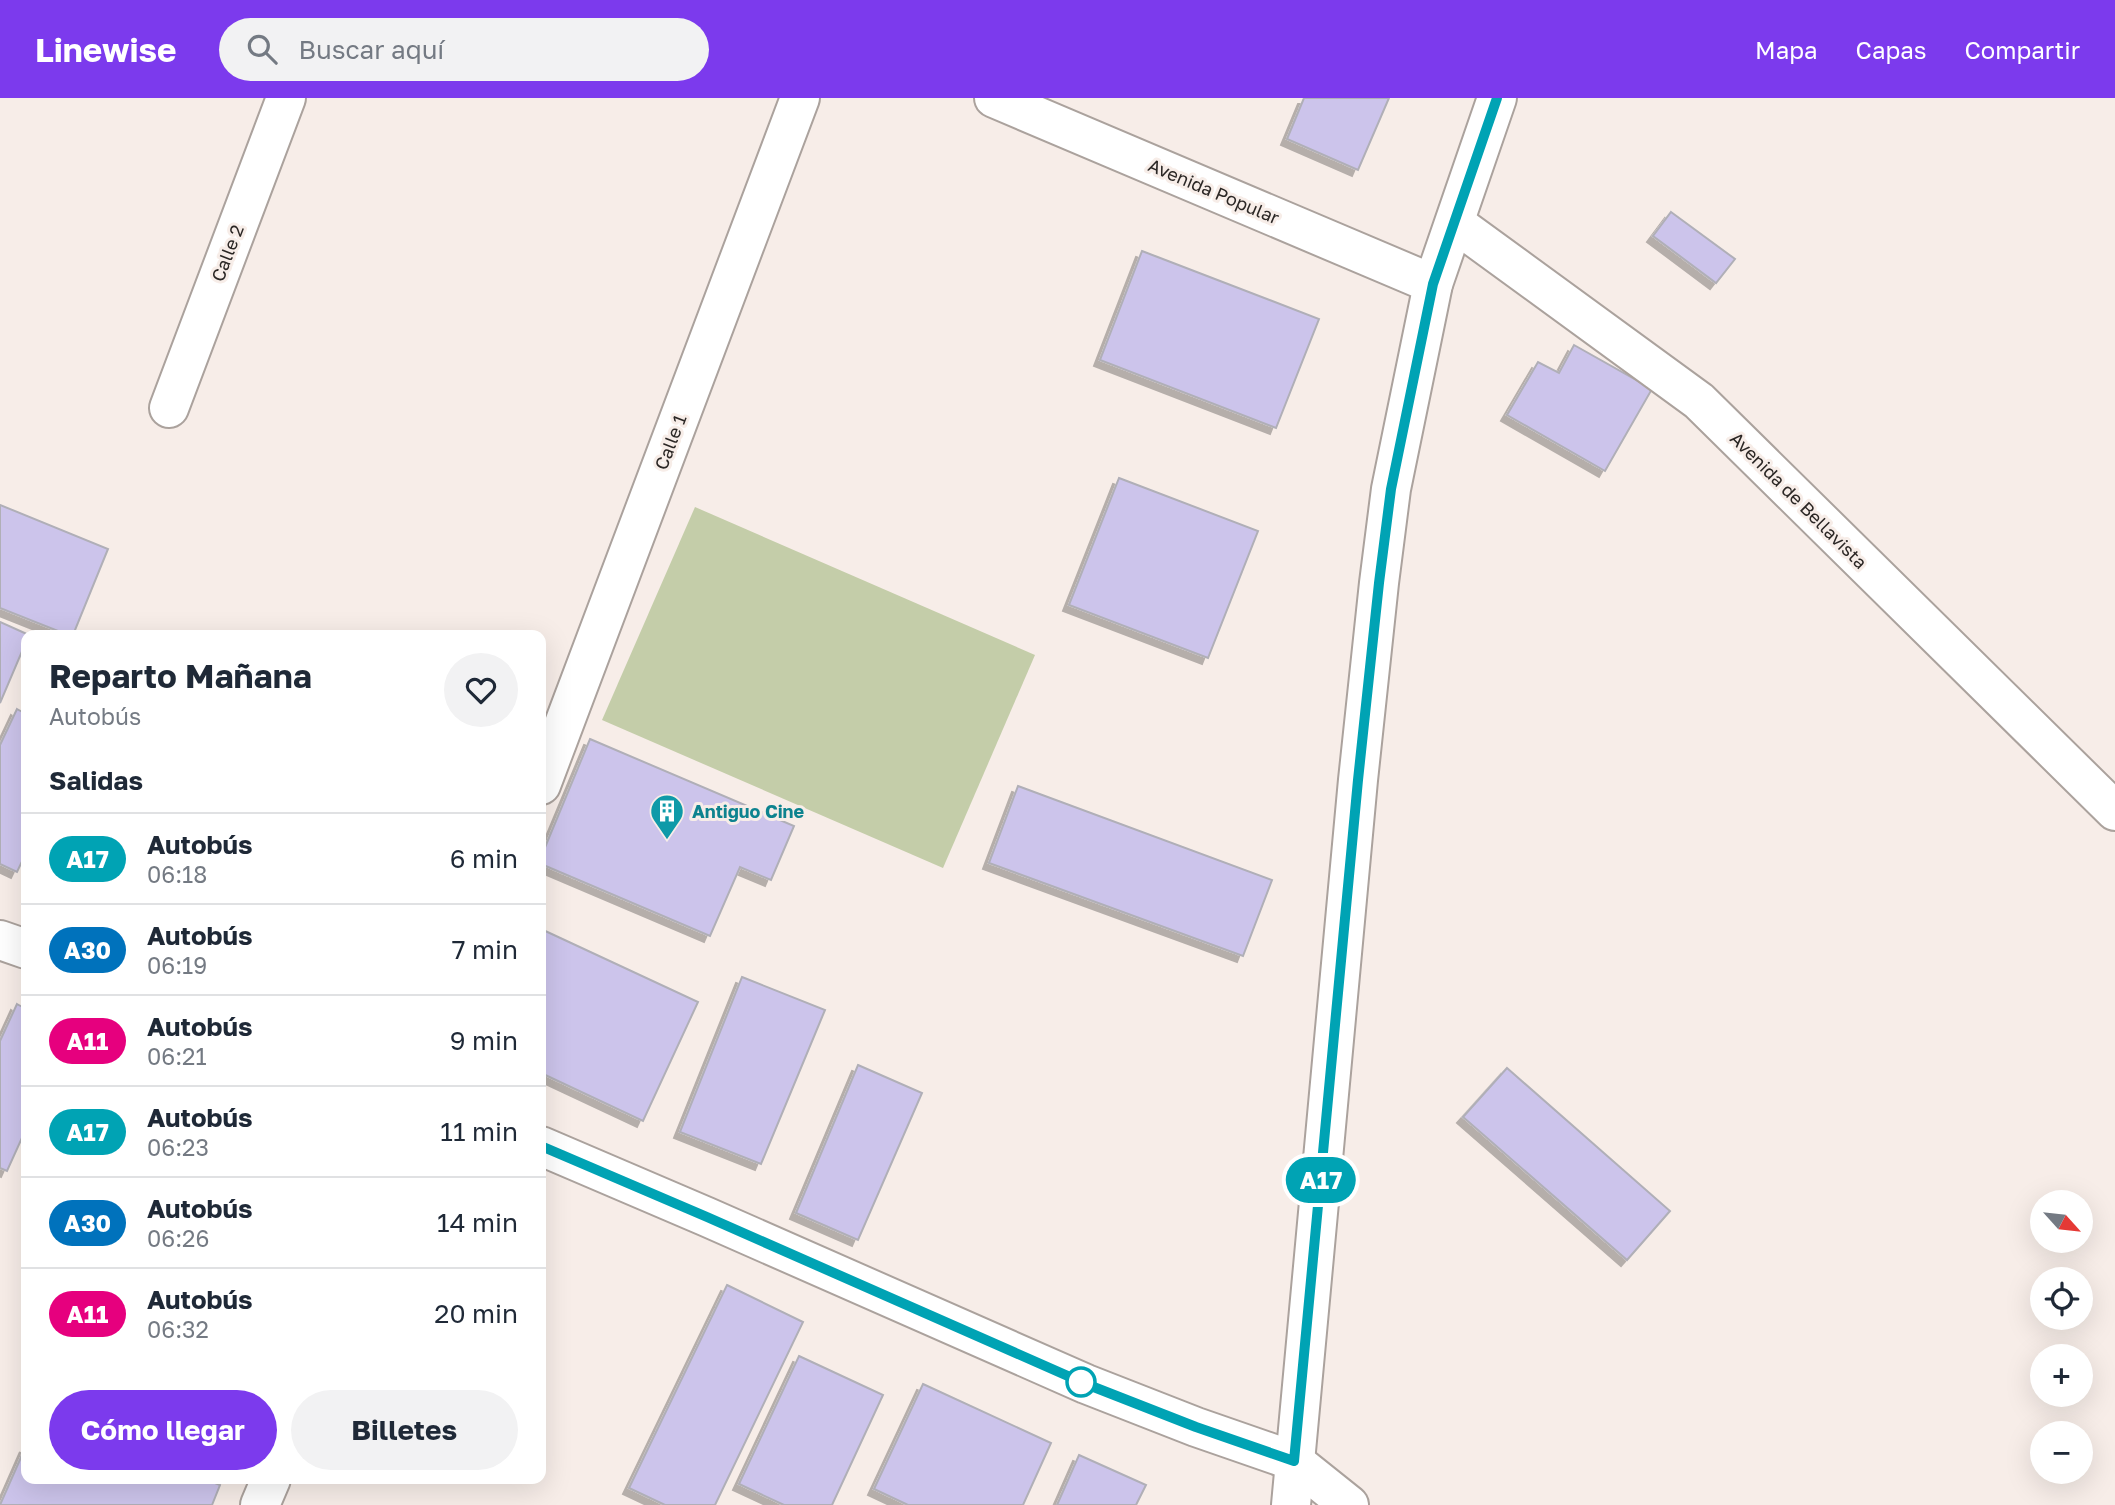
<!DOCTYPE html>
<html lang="es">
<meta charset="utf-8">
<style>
body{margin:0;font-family:"Golos Text",sans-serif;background:#f2f2f3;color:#1f2937;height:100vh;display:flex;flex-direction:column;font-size:26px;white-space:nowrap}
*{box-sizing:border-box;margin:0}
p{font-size:23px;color:#747a83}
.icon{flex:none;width:38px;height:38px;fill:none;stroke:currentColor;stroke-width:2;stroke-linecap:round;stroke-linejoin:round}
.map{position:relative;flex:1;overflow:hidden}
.side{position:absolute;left:21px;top:532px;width:525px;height:854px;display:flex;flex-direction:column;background:#fff;border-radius:14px;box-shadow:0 7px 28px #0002}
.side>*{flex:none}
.badge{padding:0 14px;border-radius:23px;font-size:24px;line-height:46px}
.needle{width:46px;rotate:117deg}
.tools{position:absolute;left:2030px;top:1092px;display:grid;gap:14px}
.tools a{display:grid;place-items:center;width:63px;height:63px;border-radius:50%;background:#fff;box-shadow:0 7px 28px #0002;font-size:35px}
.map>.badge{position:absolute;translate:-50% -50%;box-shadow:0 0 0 4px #fff}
h2{padding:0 28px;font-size:26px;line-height:63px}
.round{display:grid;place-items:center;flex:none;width:74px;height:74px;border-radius:37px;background:#f2f2f3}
.summary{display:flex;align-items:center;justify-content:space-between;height:119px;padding:0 28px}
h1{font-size:33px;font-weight:700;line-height:52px}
.primary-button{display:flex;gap:14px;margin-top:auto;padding:14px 28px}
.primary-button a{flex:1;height:80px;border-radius:42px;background:#7c3aed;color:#fff;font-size:28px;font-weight:700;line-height:80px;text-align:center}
.primary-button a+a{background:#f2f2f3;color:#1f2937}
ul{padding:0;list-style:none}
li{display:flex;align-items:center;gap:21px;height:91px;padding:0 28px;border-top:2px solid #e0e1e3}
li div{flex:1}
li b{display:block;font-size:26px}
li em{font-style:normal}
li .badge{min-width:77px;font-weight:700;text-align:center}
header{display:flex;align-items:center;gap:42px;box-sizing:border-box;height:98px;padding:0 35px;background:#7c3aed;color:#fff}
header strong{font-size:33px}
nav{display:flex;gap:38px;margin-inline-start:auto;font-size:24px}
.search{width:490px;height:63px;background:#f2f2f3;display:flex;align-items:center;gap:18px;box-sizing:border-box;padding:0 24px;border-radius:38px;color:#747a83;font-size:26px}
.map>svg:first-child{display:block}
.green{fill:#c4cda9}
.building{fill:#ccc4eb;stroke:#b0afb7;stroke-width:2;filter:url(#shadow)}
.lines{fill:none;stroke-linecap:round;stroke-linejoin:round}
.minor-casing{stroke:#aba29d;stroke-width:42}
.secondary-casing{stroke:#aba29d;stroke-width:42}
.minor{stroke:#fff;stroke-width:38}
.secondary{stroke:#fff;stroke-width:38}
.line-casing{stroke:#fff;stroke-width:16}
.line{stroke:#00a3b4;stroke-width:10}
.stop-dot{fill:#fff;stroke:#00a3b4;stroke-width:3.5}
.labels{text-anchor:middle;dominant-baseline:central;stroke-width:6;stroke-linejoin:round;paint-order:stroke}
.street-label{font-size:18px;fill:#2b2725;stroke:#f7ede8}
.culture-label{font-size:18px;font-weight:bold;fill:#0d838f;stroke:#f7ede8;text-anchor:start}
</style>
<header>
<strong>Linewise</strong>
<div class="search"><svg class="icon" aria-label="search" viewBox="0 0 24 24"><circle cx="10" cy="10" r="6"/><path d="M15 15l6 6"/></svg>Buscar aquí</div>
<nav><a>Mapa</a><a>Capas</a><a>Compartir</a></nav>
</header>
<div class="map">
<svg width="2115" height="1407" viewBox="0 0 2115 1407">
<defs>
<filter id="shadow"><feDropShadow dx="-6" dy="6" stdDeviation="0" flood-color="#0004"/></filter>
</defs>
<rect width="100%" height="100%" fill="#f7ede8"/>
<!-- green -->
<path class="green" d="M695 409 1035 557 943 770 602 622Z"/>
<!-- building -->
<g class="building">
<path d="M1304 0H1389L1358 72 1287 41Z"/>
<path d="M1671 114 1735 161 1716 185 1653 138Z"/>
<path d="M1142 153 1319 221 1276 330 1100 262Z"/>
<path d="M1574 247 1652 291 1605 373 1507 317 1538 264 1559 275Z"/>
<path d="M1119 380 1258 433 1208 560 1069 507Z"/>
<path d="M0 407 108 451 73 537H68L0 510Z"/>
<path d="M0 524 29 537H26V544L0 605Z"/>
<path d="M17 611 26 616V755L17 774 0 766V647Z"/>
<path d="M590 641 794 728 771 782 740 769 710 838 541 766V759Z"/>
<path d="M1018 688 1272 782 1243 858 989 765Z"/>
<path d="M541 831 698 904 643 1023 541 975Z"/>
<path d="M742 879 825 912 761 1066 680 1034Z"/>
<path d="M17 906 26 911V1031L7 1073 0 1070V943Z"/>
<path d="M858 967 922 995 858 1142 796 1115Z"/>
<path d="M1507 970 1670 1113 1627 1162 1463 1019Z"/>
<path d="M727 1187 803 1224 715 1407H665L629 1390Z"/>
<path d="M799 1258 883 1297 832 1407H784L739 1386Z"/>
<path d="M923 1286 1051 1345 1023 1407H908L874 1391Z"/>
<path d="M26 1348V1381H205L220 1387 212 1407H0Z"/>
<path d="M1079 1357 1146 1387 1136 1407H1057Z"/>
</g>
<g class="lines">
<!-- minor casing -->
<g class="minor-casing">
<g id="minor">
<path d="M994 0 1433 186"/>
<path d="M1455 125 1699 303 2115 713"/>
<path d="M169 310 286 0"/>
<path d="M541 687 800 0"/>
<path d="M1294 1363 1349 1407"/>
<path d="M260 1407 271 1381"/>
</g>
</g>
<!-- secondary casing -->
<g class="secondary-casing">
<g id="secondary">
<path d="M0 842 26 851"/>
<path d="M541 1048 707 1119 1086 1286 1196 1329 1294 1363"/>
<path d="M1291 1407 1358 682 1379 485 1391 391 1433 186 1497 0"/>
</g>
</g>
<!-- minor -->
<use href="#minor" class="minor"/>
<!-- secondary -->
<use href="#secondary" class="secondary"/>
</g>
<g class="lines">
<!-- line casing -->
<g class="line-casing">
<path id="line" d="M541 1048 707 1119 1086 1286 1196 1329 1294 1363 1358 682 1379 485 1391 391 1433 186 1497 0"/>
</g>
<!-- line -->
<use href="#line" class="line"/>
</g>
<!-- icons -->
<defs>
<g id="building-pin" transform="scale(1.75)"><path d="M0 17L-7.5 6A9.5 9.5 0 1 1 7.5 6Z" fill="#0f9aa8" stroke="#f7ede8"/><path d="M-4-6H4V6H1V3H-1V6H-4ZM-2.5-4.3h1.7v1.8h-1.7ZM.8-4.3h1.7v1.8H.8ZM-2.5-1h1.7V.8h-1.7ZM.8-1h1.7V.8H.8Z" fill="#fff"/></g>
</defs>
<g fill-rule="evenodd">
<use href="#building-pin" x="667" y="713"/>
</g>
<!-- markers -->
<circle class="stop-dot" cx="1081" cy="1284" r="14"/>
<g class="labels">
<!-- street labels -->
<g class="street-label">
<text transform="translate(1214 93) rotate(23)">Avenida Popular</text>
<text transform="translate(227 155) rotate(-69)">Calle 2</text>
<text transform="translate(670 344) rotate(-69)">Calle 1</text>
<text transform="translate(1799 402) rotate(45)">Avenida de Bellavista</text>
</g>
<!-- culture labels -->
<g class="culture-label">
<text x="692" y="713">Antiguo Cine</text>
</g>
</g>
</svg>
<div class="tools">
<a><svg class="needle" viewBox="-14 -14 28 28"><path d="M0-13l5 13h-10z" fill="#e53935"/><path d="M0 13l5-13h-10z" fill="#747a83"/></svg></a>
<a><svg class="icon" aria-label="locate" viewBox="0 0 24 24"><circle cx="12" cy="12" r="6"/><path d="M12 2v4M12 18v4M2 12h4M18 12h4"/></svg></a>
<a>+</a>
<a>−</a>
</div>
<b class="badge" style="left:1321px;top:1082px;background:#00a3b4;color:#fff">A17</b>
<section class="side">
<div class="summary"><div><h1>Reparto Mañana</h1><p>Autobús</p></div><a class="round"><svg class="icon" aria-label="heart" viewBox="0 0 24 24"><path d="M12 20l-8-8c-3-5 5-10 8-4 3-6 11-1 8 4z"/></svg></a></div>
<h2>Salidas</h2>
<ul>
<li><span class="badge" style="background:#00a3b4;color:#fff">A17</span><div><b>Autobús</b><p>06:18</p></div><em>6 min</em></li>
<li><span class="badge" style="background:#0072bc;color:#fff">A30</span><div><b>Autobús</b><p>06:19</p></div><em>7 min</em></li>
<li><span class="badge" style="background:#e6007e;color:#fff">A11</span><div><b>Autobús</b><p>06:21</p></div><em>9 min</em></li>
<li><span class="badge" style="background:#00a3b4;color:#fff">A17</span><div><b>Autobús</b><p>06:23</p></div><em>11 min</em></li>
<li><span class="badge" style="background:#0072bc;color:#fff">A30</span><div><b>Autobús</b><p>06:26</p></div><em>14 min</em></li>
<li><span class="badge" style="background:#e6007e;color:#fff">A11</span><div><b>Autobús</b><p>06:32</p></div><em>20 min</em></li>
</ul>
<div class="primary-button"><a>Cómo llegar</a><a>Billetes</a></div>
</section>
</div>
